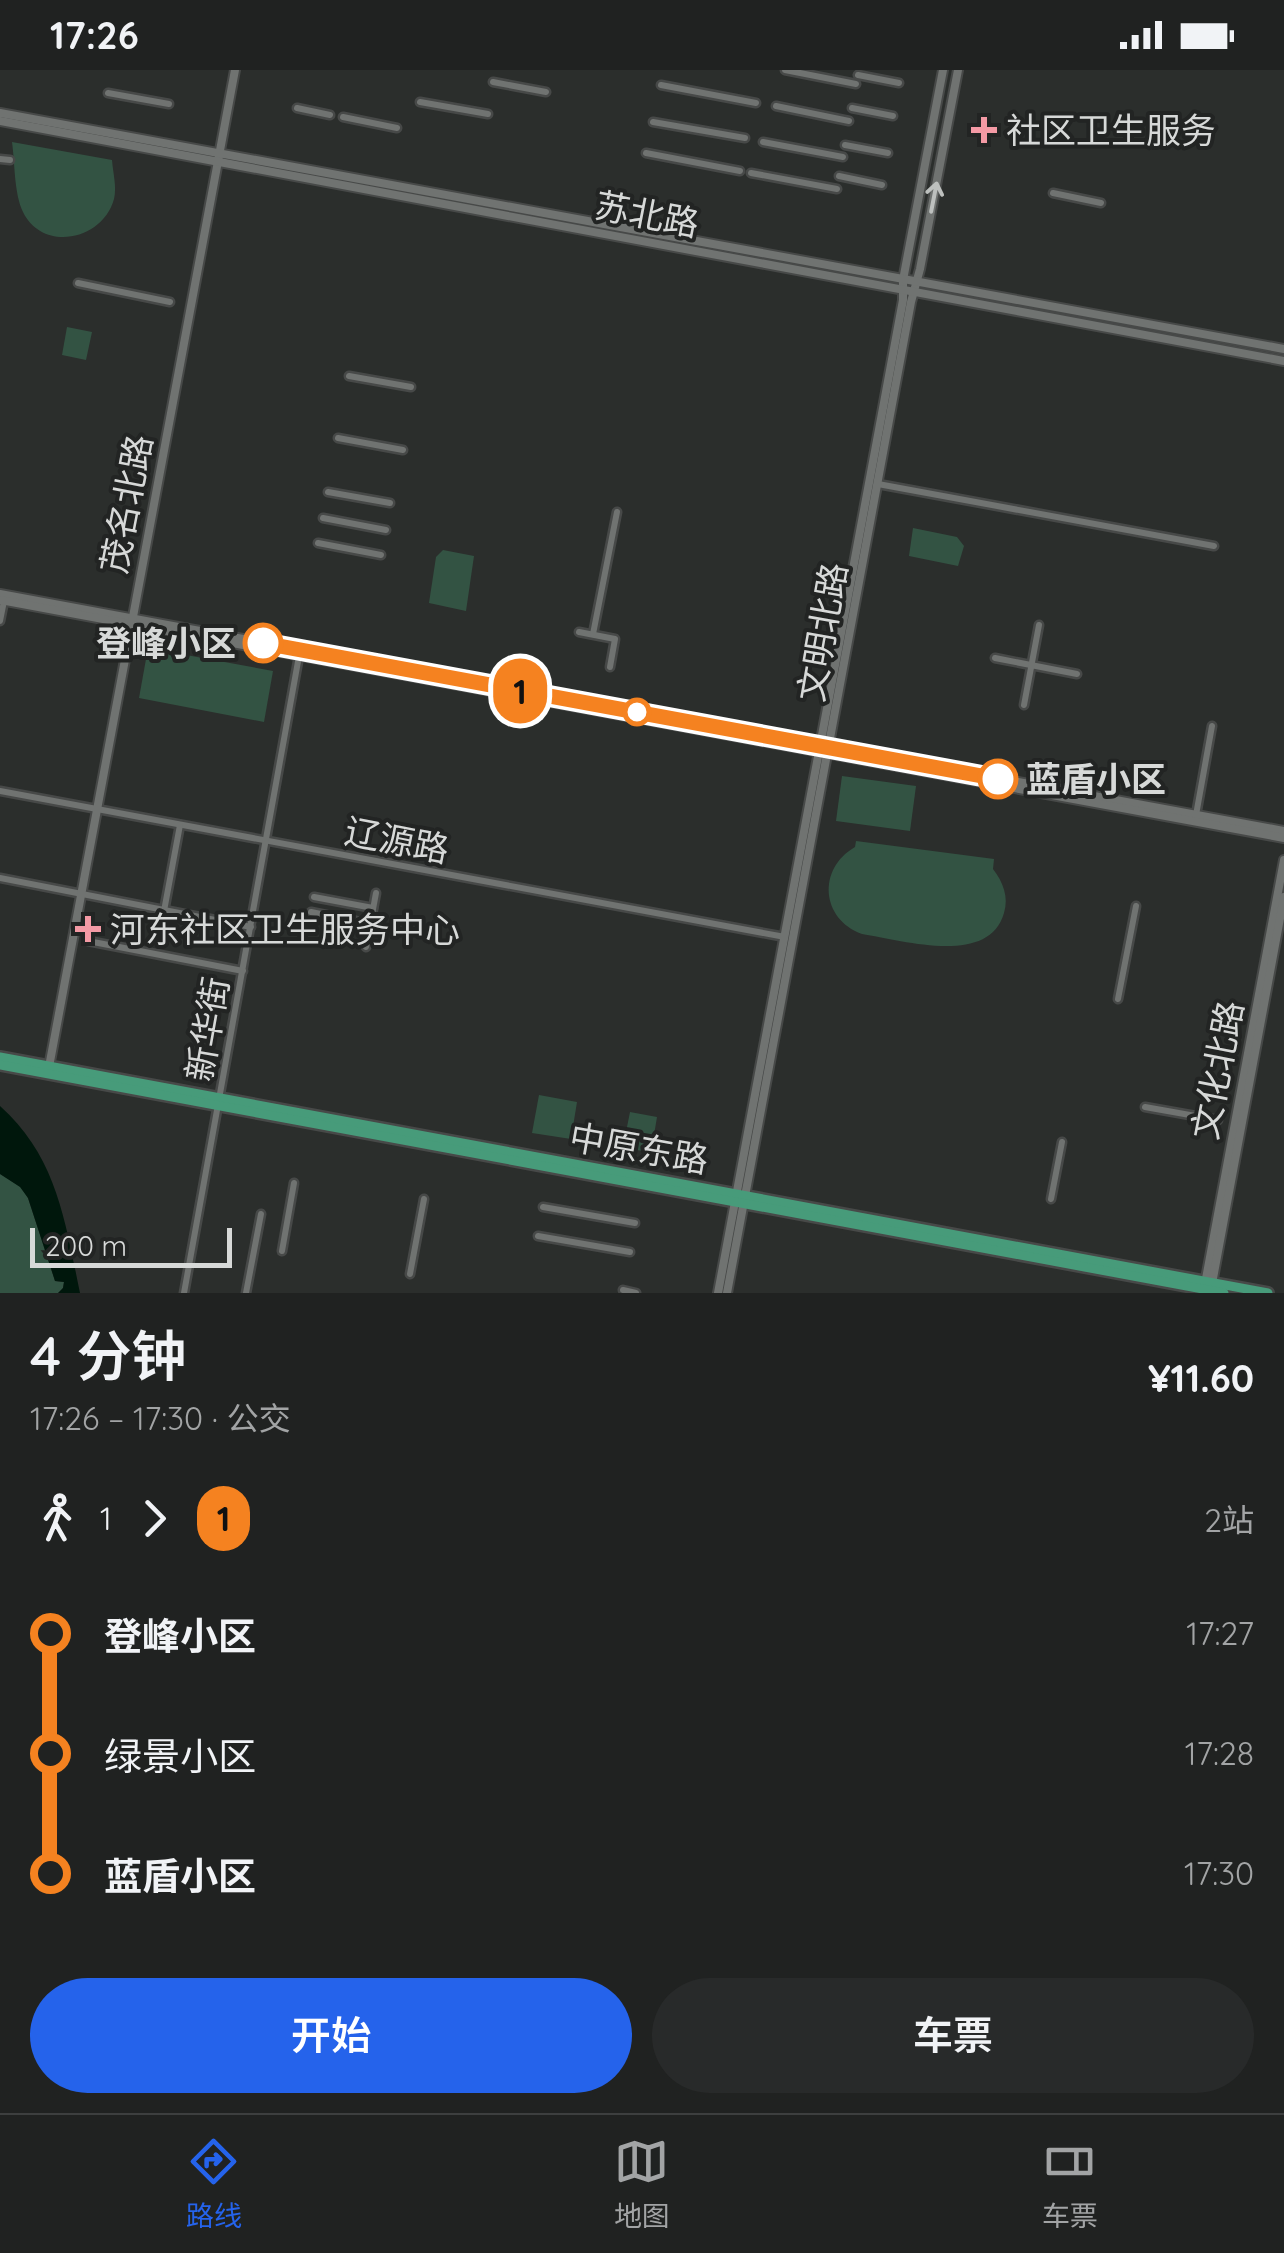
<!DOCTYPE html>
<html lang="zh">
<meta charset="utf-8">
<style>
body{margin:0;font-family:Quicksand,"Noto Sans SC",sans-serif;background:#282a2a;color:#f1f3f6;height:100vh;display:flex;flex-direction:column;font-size:38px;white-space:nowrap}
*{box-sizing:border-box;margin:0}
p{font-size:32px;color:#a2a4a5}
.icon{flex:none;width:55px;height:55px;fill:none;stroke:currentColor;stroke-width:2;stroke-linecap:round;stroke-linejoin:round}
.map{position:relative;height:1223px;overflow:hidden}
.sheet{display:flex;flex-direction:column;background:#202221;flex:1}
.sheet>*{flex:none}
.badge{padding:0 20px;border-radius:32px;font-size:35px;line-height:65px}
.scale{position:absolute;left:30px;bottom:25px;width:202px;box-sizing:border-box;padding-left:10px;border:5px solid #d7d9d8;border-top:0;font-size:28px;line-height:35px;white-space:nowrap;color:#d7d9d8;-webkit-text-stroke:8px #222423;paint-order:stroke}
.map>.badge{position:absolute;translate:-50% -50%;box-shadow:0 0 0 5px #fff}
.legs{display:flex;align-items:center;gap:15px;height:110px;padding:0 30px;font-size:32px}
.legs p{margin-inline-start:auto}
.head{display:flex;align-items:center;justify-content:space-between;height:170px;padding:0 30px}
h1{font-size:55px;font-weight:600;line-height:75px}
.cta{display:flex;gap:20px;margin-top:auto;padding:20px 30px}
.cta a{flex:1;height:115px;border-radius:60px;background:#2563eb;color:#fff;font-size:40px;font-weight:600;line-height:115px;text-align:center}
.cta a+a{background:#282a2a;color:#f1f3f6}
ul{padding:0 30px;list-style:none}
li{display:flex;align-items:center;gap:35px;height:120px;font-size:38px}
li i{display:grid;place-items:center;width:15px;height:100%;margin:0 12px;background:currentColor}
li i::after{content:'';width:25px;height:25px;margin:-12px;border:8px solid;border-radius:50%;background:#202221}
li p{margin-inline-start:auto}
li:first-child i{background:linear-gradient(#0000 50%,currentColor 0)}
li:last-child i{background:linear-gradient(currentColor 50%,#0000 0)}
.status{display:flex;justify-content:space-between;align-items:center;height:70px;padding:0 50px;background:#202221;direction:ltr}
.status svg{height:28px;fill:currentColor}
.dock{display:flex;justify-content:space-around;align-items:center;height:140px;border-top:2px solid #3d3f3f;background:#202221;font-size:28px;color:#a2a4a5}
.dock a{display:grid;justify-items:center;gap:5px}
.dock .active{color:#2563eb}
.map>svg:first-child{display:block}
.green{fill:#335343}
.water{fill:#00170c}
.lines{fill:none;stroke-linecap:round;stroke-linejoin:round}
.minor-casing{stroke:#474948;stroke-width:11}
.tertiary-casing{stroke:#474948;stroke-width:12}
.secondary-casing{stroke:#474948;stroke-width:12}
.primary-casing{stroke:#474948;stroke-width:14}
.minor{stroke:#707371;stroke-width:6}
.tertiary{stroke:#707371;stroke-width:8}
.secondary{stroke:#707371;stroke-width:8}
.primary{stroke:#479b7a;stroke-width:9}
.oneway{stroke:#bdc0be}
.line-1-casing{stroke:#fff;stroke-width:22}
.line-1{stroke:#f58220;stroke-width:15}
.poi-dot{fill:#f49aa5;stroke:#222423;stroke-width:4}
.stop-1-dot{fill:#fff;stroke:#f58220;stroke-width:5}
.labels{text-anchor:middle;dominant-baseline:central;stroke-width:8;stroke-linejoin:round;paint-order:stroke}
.poi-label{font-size:35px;fill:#d7d9d8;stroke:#222423;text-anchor:start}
.street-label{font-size:35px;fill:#d7d9d8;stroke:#222423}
.stop-label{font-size:35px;font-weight:bold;fill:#d7d9d8;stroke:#222423;text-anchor:end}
</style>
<div class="status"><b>17:26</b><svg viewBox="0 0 49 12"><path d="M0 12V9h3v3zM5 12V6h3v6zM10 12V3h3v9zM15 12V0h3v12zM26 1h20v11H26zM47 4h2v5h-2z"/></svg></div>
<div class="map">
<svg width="1284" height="1223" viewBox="0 0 1284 1223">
<rect width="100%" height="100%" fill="#2b2e2c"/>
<!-- green -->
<g class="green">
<path d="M12 72 112 90C113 103 117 117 114 129 103 170 43 183 23 142 14 123 15 94 12 72Z"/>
<path d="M67 257 92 262 86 290 62 285Z"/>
<path d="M913 458 957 467 964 476 958 496 909 486Z"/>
<path d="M443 480 474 486 466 541 429 533 436 487Z"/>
<path d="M148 578 273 601 264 652 139 628Z"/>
<path d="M842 706 916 716 910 761 836 751Z"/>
<path d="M856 771 994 789 993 799C1003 812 1009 827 1004 843 989 897 902 870 862 864 821 849 817 799 855 777Z"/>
<path d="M539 1025 577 1032 571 1069 532 1063Z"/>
<path d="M630 1042 657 1047 651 1083 623 1077Z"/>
<path d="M0 1104 21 1117 28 1128 55 1211 64 1212 63 1218 58 1223H0Z"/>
</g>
<!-- water -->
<path class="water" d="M0 1036C57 1087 65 1151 80 1223H58L63 1218 64 1212 55 1211 28 1128 20 1117 0 1104Z"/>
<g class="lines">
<!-- minor casing -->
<g class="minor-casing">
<g id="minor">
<path d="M785 0 856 14"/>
<path d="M858 5 899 13"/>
<path d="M493 12 546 22"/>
<path d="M661 15 756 33"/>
<path d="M108 23 169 34"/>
<path d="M420 32 488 44"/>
<path d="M776 36 849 51"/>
<path d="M297 38 330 45"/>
<path d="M852 38 893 46"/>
<path d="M343 47 397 58"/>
<path d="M653 52 745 68"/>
<path d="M763 72 843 87"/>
<path d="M845 75 888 83"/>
<path d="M646 83 740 101"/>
<path d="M0 89 10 90"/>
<path d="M751 103 837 119"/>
<path d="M839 106 882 115"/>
<path d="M1053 123 1101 133"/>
<path d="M78 213 170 232"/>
<path d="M349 306 411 317"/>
<path d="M338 368 403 380"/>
<path d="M878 414 1214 476"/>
<path d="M328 422 390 433"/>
<path d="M323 448 386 460"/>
<path d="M318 473 381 485"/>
<path d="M0 551 4 531"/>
<path d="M579 562 615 569 610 597"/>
<path d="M593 564 617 442"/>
<path d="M995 588 1077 604"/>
<path d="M1024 635 1039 555"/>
<path d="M0 721 785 867"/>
<path d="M1196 745 1212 656"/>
<path d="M0 808 251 857"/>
<path d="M314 827 373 838"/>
<path d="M164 841 180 755"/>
<path d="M311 842 370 854"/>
<path d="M88 871 243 901"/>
<path d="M366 877 376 823"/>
<path d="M1118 929 1136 836"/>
<path d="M1145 1037 1218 1050"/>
<path d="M1051 1129 1062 1072"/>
<path d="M543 1137 635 1153"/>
<path d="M538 1166 630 1182"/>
<path d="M282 1181 294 1113"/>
<path d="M410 1204 424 1129"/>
<path d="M623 1220 636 1223"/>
<path d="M184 1223 299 586"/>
<path d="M246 1223 261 1144"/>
</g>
</g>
<!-- tertiary casing -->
<g class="tertiary-casing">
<g id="tertiary">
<path d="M0 524 1284 761"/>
<path d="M0 530 1284 768"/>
<path d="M49 997 235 0"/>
<path d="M1205 1214 1284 790"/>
<path d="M1211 1219 1284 827"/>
<path d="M718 1223 883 338 903 230V210L943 0"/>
<path d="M727 1223 911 232 920 199 958 0"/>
</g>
</g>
<!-- secondary casing -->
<g class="secondary-casing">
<g id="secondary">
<path d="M0 43 1284 279"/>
<path d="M0 51 1284 291"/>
</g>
</g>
<!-- primary casing -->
<g class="primary-casing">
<g id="primary">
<path d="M0 987 1268 1223"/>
<path d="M0 995 1224 1223"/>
</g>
</g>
<!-- minor -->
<use href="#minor" class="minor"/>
<!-- tertiary -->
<use href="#tertiary" class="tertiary"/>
<!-- secondary -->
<use href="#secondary" class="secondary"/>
<!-- primary -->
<use href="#primary" class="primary"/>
</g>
<!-- one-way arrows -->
<defs><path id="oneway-shaft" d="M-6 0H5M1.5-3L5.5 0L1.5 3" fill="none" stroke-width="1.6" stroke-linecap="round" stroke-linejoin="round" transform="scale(2.5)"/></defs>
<use class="oneway" href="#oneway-shaft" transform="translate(934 127) rotate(-79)"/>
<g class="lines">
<!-- line-1 casing -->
<g class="line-1-casing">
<path id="line-1" d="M263 573 998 709"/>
</g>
<!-- line-1 -->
<use href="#line-1" class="line-1"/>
</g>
<!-- markers -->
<g class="poi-dot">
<path d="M979 45h10v10h10v10h-10v10h-10v-10h-10v-10h10z"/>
<path d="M83 844h10v10h10v10h-10v10h-10v-10h-10v-10h10z"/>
</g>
<g class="stop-1-dot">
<circle cx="263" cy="573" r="18"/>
<circle cx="637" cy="642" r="12"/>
<circle cx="998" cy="709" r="18"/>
</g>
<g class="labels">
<!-- poi labels -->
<g class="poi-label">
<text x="1006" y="60">社区卫生服务</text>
<text x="110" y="859">河东社区卫生服务中心</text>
</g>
<!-- street labels -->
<g class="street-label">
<text transform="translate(647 144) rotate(11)">苏北路</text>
<text transform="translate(126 434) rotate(-79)">茂名北路</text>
<text transform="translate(822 562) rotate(-80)">文明北路</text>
<text transform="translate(397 770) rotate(11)">辽源路</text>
<text transform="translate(207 959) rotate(-80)">新华街</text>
<text transform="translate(1217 1000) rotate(-79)">文化北路</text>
<text transform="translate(639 1078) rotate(10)">中原东路</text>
</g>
<!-- stop labels -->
<g class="stop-label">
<text x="236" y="573">登峰小区</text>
<text x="1026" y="709" text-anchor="start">蓝盾小区</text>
</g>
</g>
</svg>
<div class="scale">200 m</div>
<b class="badge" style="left:520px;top:621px;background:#f58220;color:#111">1</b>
</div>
<section class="sheet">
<div class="head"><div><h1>4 分钟</h1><p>17:26 – 17:30 · 公交</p></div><b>¥11.60</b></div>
<div class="legs"><svg class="icon" aria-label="walk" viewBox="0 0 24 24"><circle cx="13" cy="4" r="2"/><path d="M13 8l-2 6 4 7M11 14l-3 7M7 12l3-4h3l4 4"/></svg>1<svg class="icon" aria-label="forward" viewBox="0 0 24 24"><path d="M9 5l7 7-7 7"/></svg><b class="badge" style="background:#f58220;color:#111">1</b><p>2站</p></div>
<ul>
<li><i style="color:#f58220"></i><b>登峰小区</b><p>17:27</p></li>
<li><i style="color:#f58220"></i><span>绿景小区</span><p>17:28</p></li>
<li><i style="color:#f58220"></i><b>蓝盾小区</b><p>17:30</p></li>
</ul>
<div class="cta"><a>开始</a><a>车票</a></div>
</section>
<nav class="dock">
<a class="active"><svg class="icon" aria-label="directions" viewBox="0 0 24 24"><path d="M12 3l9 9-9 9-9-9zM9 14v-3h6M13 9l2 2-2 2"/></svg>路线</a>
<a><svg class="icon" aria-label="map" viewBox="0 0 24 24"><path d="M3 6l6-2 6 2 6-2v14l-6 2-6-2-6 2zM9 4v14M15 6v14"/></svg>地图</a>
<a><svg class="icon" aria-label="tickets" viewBox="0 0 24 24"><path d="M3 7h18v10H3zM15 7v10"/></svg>车票</a>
</nav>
